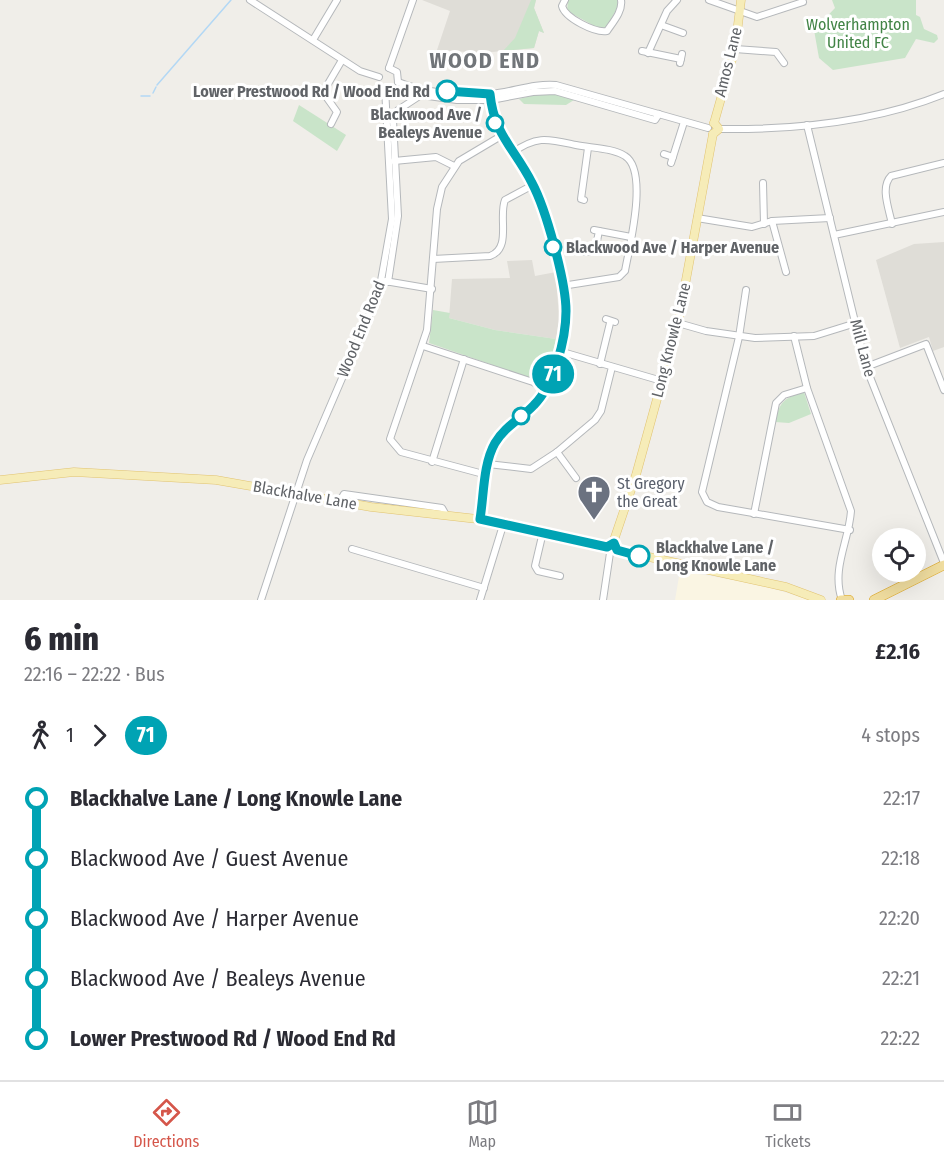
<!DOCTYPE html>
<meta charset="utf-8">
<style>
body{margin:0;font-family:"Fira Sans Condensed",sans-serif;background:#f7f7f7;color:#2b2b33;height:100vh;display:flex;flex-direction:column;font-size:22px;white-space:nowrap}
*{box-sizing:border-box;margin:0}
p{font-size:20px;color:#7c7c81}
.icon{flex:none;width:33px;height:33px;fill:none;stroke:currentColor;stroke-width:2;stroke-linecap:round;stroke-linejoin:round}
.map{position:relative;height:600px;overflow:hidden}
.sheet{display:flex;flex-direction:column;background:#fff;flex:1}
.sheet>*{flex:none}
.badge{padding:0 12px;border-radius:20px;font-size:21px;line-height:39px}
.buttons{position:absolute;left:872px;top:528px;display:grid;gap:12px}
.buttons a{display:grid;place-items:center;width:54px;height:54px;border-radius:50%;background:#fff;box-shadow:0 6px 24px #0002;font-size:30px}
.map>.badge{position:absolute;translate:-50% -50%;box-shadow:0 0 0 3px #fff}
.legs{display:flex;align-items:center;gap:9px;height:66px;padding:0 24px;font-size:20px}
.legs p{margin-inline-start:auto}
.head{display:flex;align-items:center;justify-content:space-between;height:102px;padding:0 24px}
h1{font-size:33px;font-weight:800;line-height:45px}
ul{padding:0 24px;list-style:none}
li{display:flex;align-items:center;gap:21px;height:60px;font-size:22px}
li i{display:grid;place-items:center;width:9px;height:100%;margin:0 8px;background:currentColor}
li i::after{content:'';width:15px;height:15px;margin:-8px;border:4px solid;border-radius:50%;background:#fff}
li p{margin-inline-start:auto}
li:first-child i{background:linear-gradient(#0000 50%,currentColor 0)}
li:last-child i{background:linear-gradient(currentColor 50%,#0000 0)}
.menu{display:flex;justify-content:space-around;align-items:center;height:84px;border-top:2px solid #e1e1e2;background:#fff;font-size:16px;color:#7c7c81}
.menu a{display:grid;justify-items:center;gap:3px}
.menu .active{color:#d5564a}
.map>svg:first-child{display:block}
.commercial{fill:#faf5e3}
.education{fill:#dfddd7}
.green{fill:#c9e4c9}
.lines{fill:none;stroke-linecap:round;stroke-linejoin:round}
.stream{stroke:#b3d8f5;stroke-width:1.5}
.minor-casing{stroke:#b5b8bb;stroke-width:8}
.major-casing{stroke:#e1c371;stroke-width:9}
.highway-casing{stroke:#dba21d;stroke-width:10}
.minor{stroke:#fff;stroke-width:6}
.major{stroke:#f6ecb8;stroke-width:8}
.highway{stroke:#f0dd9f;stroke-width:9}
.line-1-casing{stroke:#fff;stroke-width:14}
.line-1{stroke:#00a3b4;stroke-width:9}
.stop-1-dot{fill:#fff;stroke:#00a3b4;stroke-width:3}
.labels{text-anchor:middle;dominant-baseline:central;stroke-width:6;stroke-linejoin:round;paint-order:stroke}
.park-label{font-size:16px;fill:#428446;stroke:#fff}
.street-label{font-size:16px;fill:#606367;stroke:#fff}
.stop-label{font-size:16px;font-weight:bold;fill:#606367;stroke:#fff;text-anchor:end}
.worship-label{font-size:16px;fill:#5b616d;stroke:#fff;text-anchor:start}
.district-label{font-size:22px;font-weight:bold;letter-spacing:1.5px;fill:#717579;stroke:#fff}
</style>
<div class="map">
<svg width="944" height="600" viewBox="0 0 944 600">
<rect width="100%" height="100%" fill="#f0eee9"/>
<!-- commercial -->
<path class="commercial" d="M680 571 758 584 810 600H675Z"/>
<!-- education -->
<g class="education">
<path d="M422 0H536L534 8 544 33 539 31 534 48 482 53 437 50 450 11Z"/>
<path d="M944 242V347L933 351 929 337 900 348 876 260 914 244Z"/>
<path d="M532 260 535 276 556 272 559 320 556 339 495 330 449 318 452 279 510 278 507 261Z"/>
</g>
<!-- green -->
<g class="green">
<path d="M531 0H536L534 8 544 33 539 31 534 48 503 51 515 38Z"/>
<path d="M568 0H618L620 3 606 28 600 29 567 11Z"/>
<path d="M832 0H916V15L920 17 924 29 937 35 938 39 934 43 916 39 905 58 833 70 819 58 814 30 835 8Z"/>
<path d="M535 95H558L574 100 566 105 524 104 519 99Z"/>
<path d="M299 105 346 135 337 151 293 121Z"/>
<path d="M433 310 450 313 449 318 495 330 556 339 546 381 542 382 429 343Z"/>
<path d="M804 392 811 414 789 423 775 422C779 402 785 397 804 392Z"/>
</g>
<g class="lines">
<!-- stream -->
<g class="stream">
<path d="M157 85 231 0"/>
<path d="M153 93 156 87"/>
<path d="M141 96H150"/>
</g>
<!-- minor casing -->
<g class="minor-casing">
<g id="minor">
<path d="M250 0 360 71 379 77"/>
<path d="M565 0 562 6C565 18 595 33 607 31 613 22 623 11 621 0"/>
<path d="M709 0 757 17 803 2"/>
<path d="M661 25 683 33"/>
<path d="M313 40 337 0"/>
<path d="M735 49 776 52 784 63"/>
<path d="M642 51 681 59"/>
<path d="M648 53 667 11 677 0"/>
<path d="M680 63 682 54"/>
<path d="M389 68 413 0"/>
<path d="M389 68 397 72 398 82"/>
<path d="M398 82C424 93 463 96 491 94 513 92 534 83 556 85L708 128"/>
<path d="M331 124 337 112 327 98 325 89 342 60"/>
<path d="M807 125 866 367 944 563"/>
<path d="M719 129C794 130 875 122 944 94"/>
<path d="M512 153C537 135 548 139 576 145 591 148 613 148 625 156 649 171 629 248 625 271L619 277 562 286"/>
<path d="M664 154 673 157"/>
<path d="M394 161 436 157 454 166"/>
<path d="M671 163 684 122"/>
<path d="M763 183 764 224"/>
<path d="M584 200 581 199 588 148"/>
<path d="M697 218 752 227 772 221 830 218"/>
<path d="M772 221 786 272"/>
<path d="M892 224C889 209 880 187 891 176L944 163"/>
<path d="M594 230 631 237"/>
<path d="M834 235 944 212"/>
<path d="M582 252 595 251 599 231"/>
<path d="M433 259 490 256C512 248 498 217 505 200L533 185"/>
<path d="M385 281 432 289"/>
<path d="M388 282 398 216 393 120 398 110 421 95 457 100H491L533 92 555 91 655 120 659 114"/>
<path d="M746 290 739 337 702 492 707 502 718 507 850 530"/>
<path d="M606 319 615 322"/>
<path d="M678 323 706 331 755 338 814 336 856 323"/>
<path d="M794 336 807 388 851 511C849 541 831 569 842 600"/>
<path d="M423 346 533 382 547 390"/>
<path d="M559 351 662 381"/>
<path d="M600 364 610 323"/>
<path d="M866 367 926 344 944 390"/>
<path d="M557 452 576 478"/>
<path d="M432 462 464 359"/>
<path d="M488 464 531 469 557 452 595 420 601 411 612 367"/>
<path d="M487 475 401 452 390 439 427 330 437 209 442 187 459 161 501 136"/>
<path d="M340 501 344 494 442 508 446 515"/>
<path d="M754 514 776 403 784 395 807 388"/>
<path d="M480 519C484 495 484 464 495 443 505 425 521 419 534 405 555 384 566 341 566 311 566 282 546 209 532 183 514 148 494 138 490 94"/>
<path d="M543 532 535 566 538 571 560 576"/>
<path d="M352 549 484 588"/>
<path d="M261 600 307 460 379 292 392 219 385 88"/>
<path d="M480 600 504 522"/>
<path d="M603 600 610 553"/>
</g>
</g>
<!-- major casing -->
<g class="major-casing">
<g id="major">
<path d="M714 123 735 49 741 0"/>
<path d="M713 134 719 129 714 123"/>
<path d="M0 480 74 472 216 480 371 507 504 522 607 547"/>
<path d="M613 543 636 475 678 323 713 134"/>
<path d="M617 550 786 587 821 600"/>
</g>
</g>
<!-- highway casing -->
<g class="highway-casing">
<g id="highway">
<path d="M841 600H849"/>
<path d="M874 600 944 565"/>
</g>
</g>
<!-- minor -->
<use href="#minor" class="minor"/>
<!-- major -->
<use href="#major" class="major"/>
<!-- highway -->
<use href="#highway" class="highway"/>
</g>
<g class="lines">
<!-- line-1 casing -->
<g class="line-1-casing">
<path id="line-1" d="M447 91 490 94C494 135 515 149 532 183 546 209 566 282 566 311 566 339 554 385 534 405 521 419 505 426 495 443 483 464 484 495 480 519L607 547 614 543 617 550 639 556"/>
</g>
<!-- line-1 -->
<use href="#line-1" class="line-1"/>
</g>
<!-- icons -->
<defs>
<g id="church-pin" transform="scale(1.725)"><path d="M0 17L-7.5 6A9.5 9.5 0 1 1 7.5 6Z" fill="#6b7280" stroke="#fff"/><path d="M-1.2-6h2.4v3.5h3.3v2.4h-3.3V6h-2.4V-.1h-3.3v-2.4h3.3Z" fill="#fff"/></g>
</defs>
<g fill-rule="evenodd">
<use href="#church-pin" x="594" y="492"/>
</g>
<!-- markers -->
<g class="stop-1-dot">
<circle cx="447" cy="91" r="10"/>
<circle cx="495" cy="123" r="8"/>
<circle cx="553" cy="247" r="8"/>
<circle cx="521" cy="416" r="8"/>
<circle cx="639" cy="556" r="10"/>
</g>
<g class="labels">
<!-- park labels -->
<g class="park-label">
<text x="858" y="24">Wolverhampton<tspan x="858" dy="18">United FC</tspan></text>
</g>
<!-- street labels -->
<g class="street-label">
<text transform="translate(728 62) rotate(-76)">Amos Lane</text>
<text transform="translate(361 329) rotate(-68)">Wood End Road</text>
<text transform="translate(671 340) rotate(-76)">Long Knowle Lane</text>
<text transform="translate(863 348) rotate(75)">Mill Lane</text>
<text transform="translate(305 495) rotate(10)">Blackhalve Lane</text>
</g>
<!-- stop labels -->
<g class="stop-label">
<text x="430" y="91">Lower Prestwood Rd / Wood End Rd</text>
<text x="482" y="114">Blackwood Ave /<tspan x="482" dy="18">Bealeys Avenue</tspan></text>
<text x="566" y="247" text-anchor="start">Blackwood Ave / Harper Avenue</text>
<text x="656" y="547" text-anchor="start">Blackhalve Lane /<tspan x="656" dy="18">Long Knowle Lane</tspan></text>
</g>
<!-- worship labels -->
<g class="worship-label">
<text x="617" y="483">St Gregory<tspan x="617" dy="18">the Great</tspan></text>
</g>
<!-- district labels -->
<g class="district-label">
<text x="485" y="60">WOOD END</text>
</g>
</g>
</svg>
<div class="buttons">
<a><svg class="icon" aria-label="locate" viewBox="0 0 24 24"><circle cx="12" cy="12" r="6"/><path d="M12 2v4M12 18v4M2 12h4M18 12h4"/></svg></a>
</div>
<b class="badge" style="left:553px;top:374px;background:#00a3b4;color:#fff">71</b>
</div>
<section class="sheet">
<div class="head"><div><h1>6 min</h1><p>22:16 – 22:22 · Bus</p></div><b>£2.16</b></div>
<div class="legs"><svg class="icon" aria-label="walk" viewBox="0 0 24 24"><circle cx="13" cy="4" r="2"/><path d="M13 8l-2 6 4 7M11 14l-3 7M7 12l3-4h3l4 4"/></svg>1<svg class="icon" aria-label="forward" viewBox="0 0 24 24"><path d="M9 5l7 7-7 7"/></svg><b class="badge" style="background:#00a3b4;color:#fff">71</b><p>4 stops</p></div>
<ul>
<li><i style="color:#00a3b4"></i><b>Blackhalve Lane / Long Knowle Lane</b><p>22:17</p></li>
<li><i style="color:#00a3b4"></i><span>Blackwood Ave / Guest Avenue</span><p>22:18</p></li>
<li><i style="color:#00a3b4"></i><span>Blackwood Ave / Harper Avenue</span><p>22:20</p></li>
<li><i style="color:#00a3b4"></i><span>Blackwood Ave / Bealeys Avenue</span><p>22:21</p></li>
<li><i style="color:#00a3b4"></i><b>Lower Prestwood Rd / Wood End Rd</b><p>22:22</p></li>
</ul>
</section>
<nav class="menu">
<a class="active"><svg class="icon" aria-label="directions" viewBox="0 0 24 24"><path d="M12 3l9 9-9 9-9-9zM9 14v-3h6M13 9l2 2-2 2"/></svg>Directions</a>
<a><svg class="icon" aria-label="map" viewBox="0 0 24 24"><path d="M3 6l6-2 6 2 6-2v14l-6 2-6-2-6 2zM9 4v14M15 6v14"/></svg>Map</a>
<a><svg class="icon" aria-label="tickets" viewBox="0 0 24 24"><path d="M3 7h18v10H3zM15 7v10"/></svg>Tickets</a>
</nav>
